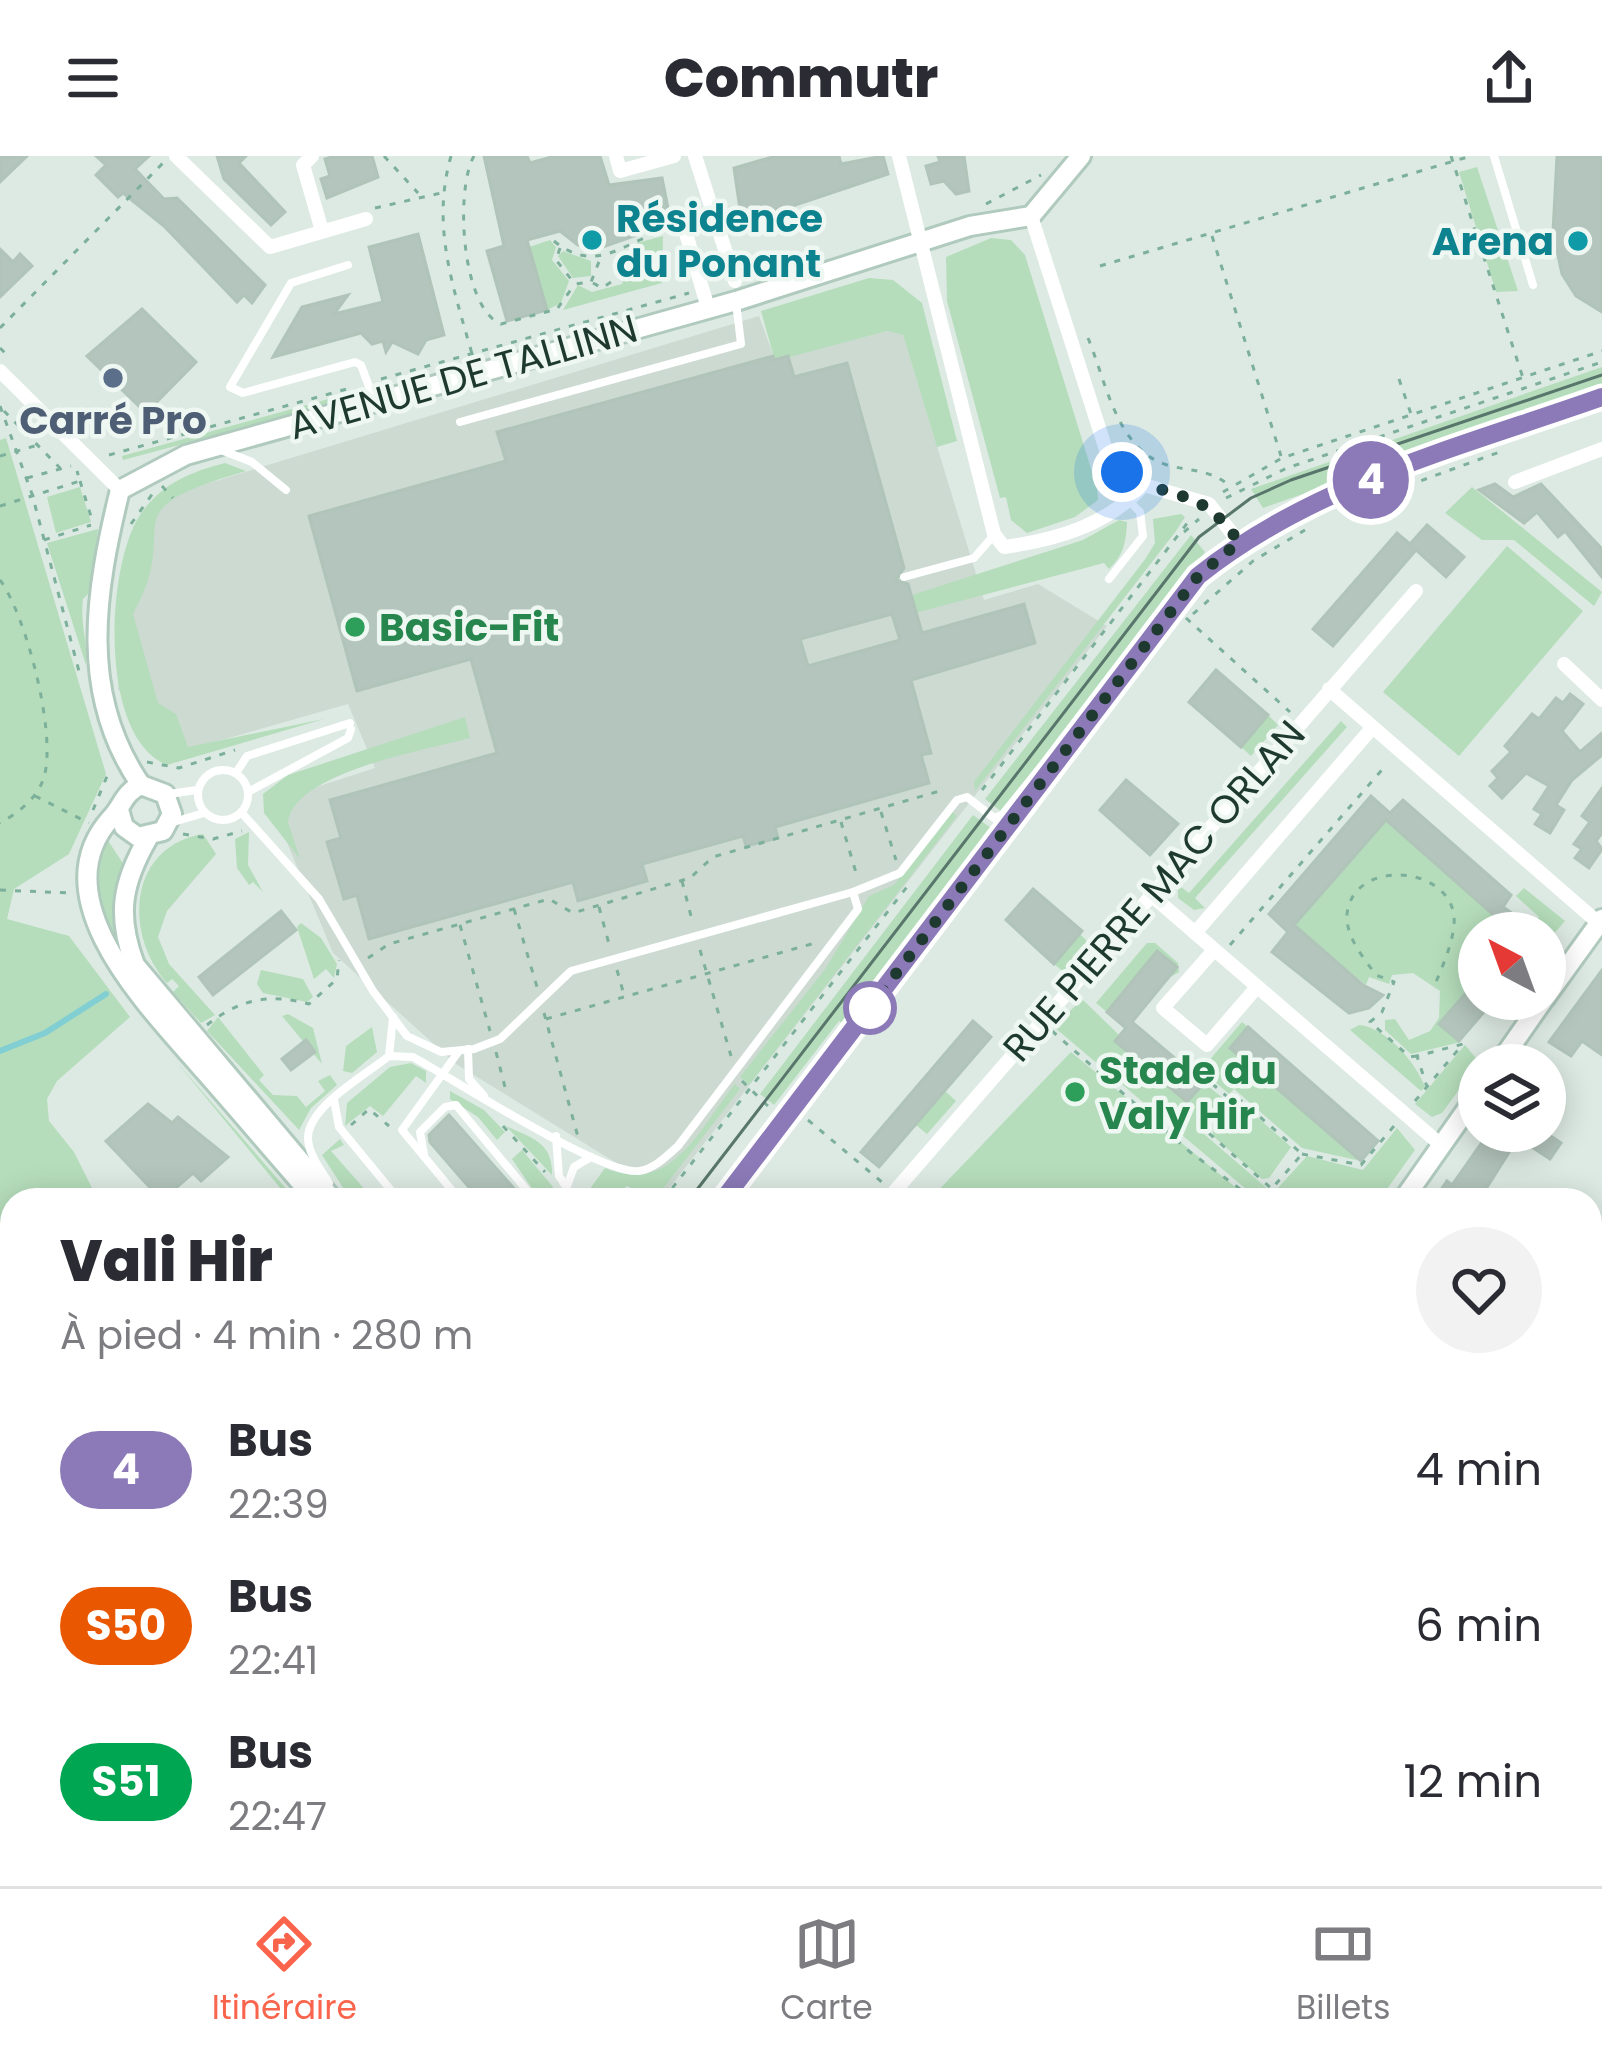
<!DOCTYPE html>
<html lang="fr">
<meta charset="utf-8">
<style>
body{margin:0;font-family:Poppins,sans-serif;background:#f2f2f3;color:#2b2b33;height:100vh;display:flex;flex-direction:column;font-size:45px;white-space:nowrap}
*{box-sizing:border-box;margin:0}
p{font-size:39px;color:#7c7c81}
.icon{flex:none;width:66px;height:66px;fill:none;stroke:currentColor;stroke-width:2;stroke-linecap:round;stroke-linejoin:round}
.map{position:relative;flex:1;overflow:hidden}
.drawer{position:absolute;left:0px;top:1032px;width:1602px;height:699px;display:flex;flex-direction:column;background:#fff;border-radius:36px 36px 0 0;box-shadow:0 6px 30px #0003}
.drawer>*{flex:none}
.badge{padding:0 24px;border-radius:39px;font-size:42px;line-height:78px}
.needle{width:78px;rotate:319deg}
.controls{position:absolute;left:1458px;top:756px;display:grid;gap:24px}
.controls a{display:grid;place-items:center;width:108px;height:108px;border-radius:50%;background:#fff;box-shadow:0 6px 30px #0003;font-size:60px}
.you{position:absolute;width:60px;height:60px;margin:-30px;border:9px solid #fff;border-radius:50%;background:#1a73e8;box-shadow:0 0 0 18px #1a73e833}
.map>.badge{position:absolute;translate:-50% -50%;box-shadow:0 0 0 6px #fff}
.round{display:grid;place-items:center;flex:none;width:126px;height:126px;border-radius:63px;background:#f2f2f3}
.overview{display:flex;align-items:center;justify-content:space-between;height:204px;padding:0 60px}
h1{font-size:57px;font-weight:800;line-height:90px}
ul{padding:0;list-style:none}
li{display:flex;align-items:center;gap:36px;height:156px;padding:0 60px}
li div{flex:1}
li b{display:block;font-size:45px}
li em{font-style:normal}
li .badge{min-width:132px;font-weight:700;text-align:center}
header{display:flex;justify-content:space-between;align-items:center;height:156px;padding:0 60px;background:#fff;font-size:54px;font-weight:800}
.tab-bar{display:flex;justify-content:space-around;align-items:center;height:168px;border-top:3px solid #e1e1e2;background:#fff;font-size:33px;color:#7c7c81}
.tab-bar a{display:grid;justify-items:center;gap:6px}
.tab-bar .active{color:#f9654c}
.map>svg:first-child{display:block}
.built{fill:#ccdad2}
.green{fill:#b5ddbb}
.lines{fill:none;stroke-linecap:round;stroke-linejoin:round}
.stream{stroke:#81cfd3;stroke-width:6}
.building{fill:#b3c5bc;stroke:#b0c4b9;stroke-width:3;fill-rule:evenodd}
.secondary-casing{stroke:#b0cabe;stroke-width:24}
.path{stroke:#7cb09a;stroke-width:3;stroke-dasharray:6 9;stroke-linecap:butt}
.lane{stroke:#fff;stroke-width:8}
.street{stroke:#fff;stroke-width:14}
.secondary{stroke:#fff;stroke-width:18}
.tram{stroke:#58766b;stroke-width:3}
.line-casing{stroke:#fff;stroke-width:27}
.line{stroke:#8b7ab7;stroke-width:18}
.walk{stroke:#1e3a30;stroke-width:12;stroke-dasharray:0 21.6}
.culture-dot{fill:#0f9aa8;stroke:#eef7f1;stroke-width:4.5}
.service-dot{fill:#5c6f8a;stroke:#eef7f1;stroke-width:4.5}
.leisure-dot{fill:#2e9e5b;stroke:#eef7f1;stroke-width:4.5}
.stop-dot{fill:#fff;stroke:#8b7ab7;stroke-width:6}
.labels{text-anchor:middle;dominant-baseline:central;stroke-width:9;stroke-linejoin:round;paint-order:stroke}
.culture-label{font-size:39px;font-weight:bold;fill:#0d838f;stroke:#eef7f1;text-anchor:start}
.street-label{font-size:39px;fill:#1e3a30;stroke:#eef7f1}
.service-label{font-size:39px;font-weight:bold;fill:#4e5e75;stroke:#eef7f1}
.leisure-label{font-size:39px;font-weight:bold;fill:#27864d;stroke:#eef7f1;text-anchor:start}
</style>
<header><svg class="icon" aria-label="menu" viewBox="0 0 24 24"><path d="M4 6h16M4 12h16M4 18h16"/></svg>Commutr<svg class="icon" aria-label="share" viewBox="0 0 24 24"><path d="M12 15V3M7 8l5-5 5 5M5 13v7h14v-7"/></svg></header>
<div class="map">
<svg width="1602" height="1730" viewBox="0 0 1602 1730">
<rect width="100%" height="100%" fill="#ddeae3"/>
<!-- built -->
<path class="built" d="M759 160 775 204 887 175 903 179 984 444 1038 428 1107 470 660 1044H645L626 1013 456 908 333 797 270 646 375 612 348 548 165 600 118 533 133 371 166 340Z"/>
<!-- green -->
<g class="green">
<path d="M1477 11 1518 135 1496 136 1459 16Z"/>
<path d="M663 80 662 127 563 154 578 129 592 136 622 128 637 87Z"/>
<path d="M991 82 1011 84 1025 99 1097 332 1098 344 1075 361 1027 377 1011 364 1006 341 1000 342 947 145 946 101Z"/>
<path d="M550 84 556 91 552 104 569 125 561 147 547 154 529 91Z"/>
<path d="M563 95 591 105V120L573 122 558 100Z"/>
<path d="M869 122 893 124 922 147 957 285 937 291 903 179 887 175 775 205 761 155Z"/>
<path d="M1602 211V233L1263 352 1251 333Z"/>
<path d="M361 234 355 242 123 304 122 300Z"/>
<path d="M6 282 106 618 69 698 14 733 7 763 69 780 130 861 57 925 47 943 49 965 74 996 98 1044H12V1133L0 1116V284Z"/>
<path d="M225 307 246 315C102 357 186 365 133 458L158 547 176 558 188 591 324 563 167 609C98 582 106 410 140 359 161 328 190 316 225 307Z"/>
<path d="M80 331 91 366 56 377 47 341Z"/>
<path d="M1472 331 1602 436 1594 450 1514 384H1482L1445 357Z"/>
<path d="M1181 358 1185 361 1176 375 975 635 974 626 1146 402 1155 387 1153 363Z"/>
<path d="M1119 364 1127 366C1126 385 1124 399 1109 413L1104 407 915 457 909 440 1083 384Z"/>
<path d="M98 373 92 434 83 443C80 469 88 485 86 509L47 387Z"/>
<path d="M1191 379 1205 396 1130 490 1090 553 1002 656 985 643Z"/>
<path d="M1507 390 1583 455 1459 600 1383 536Z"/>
<path d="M1268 559 1278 569 1251 600 1241 591Z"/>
<path d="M465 561 470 582C427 594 294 616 288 666L300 703 264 657 263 638 288 619Z"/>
<path d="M1341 565 1347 571 1195 742 1205 752 1194 754 1178 742V729L1189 737Z"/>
<path d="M952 655 957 660 749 929 740 921 826 812 869 740 894 729Z"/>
<path d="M973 659 995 675 846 870 839 865 774 949 760 938Z"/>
<path d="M1386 664 1514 777H1479V822L1440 868 1461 886 1411 898 1385 874V864L1395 863 1409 884 1430 875 1439 862 1440 835 1413 817 1392 819 1389 828 1369 821 1366 829 1294 769Z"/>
<path d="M249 676 248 709 263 736 253 726 249 729 237 712 235 683Z"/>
<path d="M203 678 216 698 167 755 158 781 169 808 215 859 201 867 173 836 179 830 172 823 167 827C124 779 127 691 203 678Z"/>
<path d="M105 680 124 709 116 754 126 802C97 763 91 727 105 680Z"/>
<path d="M1524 732 1565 765 1545 788V777L1528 775 1539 761 1516 740Z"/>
<path d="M301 767 321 782 337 808 334 822 326 813 314 823 297 771Z"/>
<path d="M1080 778 1090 788 1065 817 1054 808Z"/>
<path d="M1147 787H1155L1178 807 1179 816 1167 823 1157 795 1107 856 1096 847Z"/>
<path d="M261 814 303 823 313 841 307 846 263 837 257 828Z"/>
<path d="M1082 843 1187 945 1204 927 1224 943 1197 972 1269 1034 1259 1044 1054 871Z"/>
<path d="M288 858 313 872 322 908 282 860Z"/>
<path d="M218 861 264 919 259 924 273 939 297 940 306 951 325 935 318 925 330 919 337 929 311 952 299 974 207 875Z"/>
<path d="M1242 866 1248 871 1231 892 1361 1005 1302 992 1234 933 1229 938 1201 914Z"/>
<path d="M1359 869C1386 871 1416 907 1425 931L1421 935 1350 874Z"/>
<path d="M372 871 377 896 352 917 343 915 346 890Z"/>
<path d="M1465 889 1479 906 1442 957 1432 961 1415 948Z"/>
<path d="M1071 896 1251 1044H929Z"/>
<path d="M175 904 296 1044H290Z"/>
<path d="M411 907 426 915V927L416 920 383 960 370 950 345 970 347 947 390 911Z"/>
<path d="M735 928 740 933 654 1044 627 1030 609 1044 587 1037 605 1012C672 1040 699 973 735 928Z"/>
<path d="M450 935 484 954 505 976 497 984 478 961 450 943Z"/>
<path d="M945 935 956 945 927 978 916 969Z"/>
<path d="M1242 948 1291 991 1269 1022 1262 1023 1213 980V973Z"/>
<path d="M506 970C532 982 553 986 552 1019Z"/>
<path d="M1397 972 1415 994 1379 1044H1267L1307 1000 1363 1014Z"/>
<path d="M340 983 344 989 331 995 374 1044H351L322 999Z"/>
<path d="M522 994 553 1031 552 1044H540L512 1003Z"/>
<path d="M0 1225 12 1229V1289L0 1285Z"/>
<path d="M1272 1719H1364L1354 1730H1285Z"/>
</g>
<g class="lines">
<!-- stream -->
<path class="stream" d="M0 895 45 877 106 838"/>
</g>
<!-- building -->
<g class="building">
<path d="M0 0H27L0 26Z"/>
<path d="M96 0H149L135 13 164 43 177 42 265 129 252 147 244 139 237 146 164 70 123 37 118 41 96 19 106 9Z"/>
<path d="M217 0H246L239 7 285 56 271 69 224 23Z"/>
<path d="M335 0H372L378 21 327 42 321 23 330 20 325 3Z"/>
<path d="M484 0H527L530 7 555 0H600L609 29 662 22 671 67 600 92 578 89 560 75 527 84 547 154 507 165 487 95 504 90Z"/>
<path d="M776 0H839L841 8 883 0 888 18 742 67 734 12Z"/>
<path d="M938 0H964L969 35 956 38 944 25 931 28 926 10 940 6Z"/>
<path d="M1557 0H1602V156L1576 140 1562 118 1553 76Z"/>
<path d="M418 78 444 179 426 184 418 198 392 186 386 196 383 185 372 188 361 177 273 201 302 151 348 139 334 158 383 146 369 91Z"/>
<path d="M0 93 13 106 20 98 32 110 0 141Z"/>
<path d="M142 153 196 206 146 257 87 200Z"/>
<path d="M773 200 774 204 788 200 794 221 847 207 904 412 896 424 908 428 922 477 1024 448 1035 487 911 524 931 597 921 599 929 627 775 671 778 682 746 690 743 680 642 708 647 725 578 745 573 726 369 783 357 739 344 743 327 686 341 682 330 644 497 597 471 503 357 535 309 360 506 305 497 276ZM892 458 900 484 808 510 800 483Z"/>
<path d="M1495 328 1513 341 1541 328 1602 393V421L1565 375 1558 381 1537 356 1524 367 1479 334Z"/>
<path d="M1427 369 1464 401 1446 421 1416 394 1333 490 1313 473 1397 377 1410 388Z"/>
<path d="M1216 514 1268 559 1241 591 1189 546Z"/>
<path d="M1570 538 1583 548 1562 575 1580 596 1602 577V599L1572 624 1556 649 1564 654 1550 677 1535 668 1542 658 1534 653 1549 630 1526 617 1502 642 1490 630 1498 622 1492 615 1511 596 1505 590 1532 558 1539 563 1556 542 1563 547Z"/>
<path d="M1126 624 1178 668 1150 699 1100 654Z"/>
<path d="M1602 632V677L1596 685 1602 693 1589 712 1575 702 1582 693 1574 688 1590 666 1582 660Z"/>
<path d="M1371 640 1390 657 1403 644 1511 739 1503 751 1526 767 1514 777 1386 664 1294 769 1363 829 1383 839 1369 852 1349 857 1272 796 1288 776 1269 758Z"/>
<path d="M1033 733 1082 775 1054 808 1006 764Z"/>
<path d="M281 755 296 774 213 839 199 821Z"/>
<path d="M1157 795 1177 811 1132 866 1204 927 1187 946 1115 885 1126 872 1107 856Z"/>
<path d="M1602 814V899L1582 885 1571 900 1549 886Z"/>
<path d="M1479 822V843H1495L1459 885 1439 868Z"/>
<path d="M973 865 991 881 879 1011 861 996Z"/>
<path d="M1248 871 1378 985 1361 1005 1230 892Z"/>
<path d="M306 884 315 896 291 914 282 903Z"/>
<path d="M148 948 172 967 178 961 228 1001 201 1025 193 1017 162 1044 106 985Z"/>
<path d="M449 959 518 1037 517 1044H480L430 986 429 979Z"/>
<path d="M1490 975H1543L1561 987 1550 1003 1518 982 1479 1044H1434L1447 1025 1452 1029Z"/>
</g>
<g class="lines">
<!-- secondary casing -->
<g class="secondary-casing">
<g id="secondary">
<path d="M141 629C78 538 95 436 120 334L186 299 736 145 970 70 1031 60 1081 0"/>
<path d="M119 654 124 671 138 681 163 675 172 658 165 638 141 629C123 637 123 650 111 662 37 744 155 857 206 917 243 959 279 1002 316 1044"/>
<path d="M148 682C122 727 116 759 135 809L333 1044"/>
<path d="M1545 842 1602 763"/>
<path d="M1498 909 1544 843"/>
<path d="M723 1044 1198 420C1314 326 1464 290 1602 241"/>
<path d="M1403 1044 1479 936"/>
<path d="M0 1313 12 1315"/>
<path d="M0 1329 12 1331"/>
<path d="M1053 1719 1066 1730"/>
<path d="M199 1730 208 1719"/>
</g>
</g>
<!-- path -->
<g class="path">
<path d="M384 0 418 37"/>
<path d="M451 0C431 70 453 130 472 198"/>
<path d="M474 0C455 33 461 152 501 168L557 153 575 128"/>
<path d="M1451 0 1523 222"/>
<path d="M986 48 1041 19"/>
<path d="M375 52 441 37"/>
<path d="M1212 80 1281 300"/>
<path d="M554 85C598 121 626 83 670 73"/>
<path d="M560 92 556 104 575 128 591 126 600 103"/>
<path d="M1100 110 1471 0"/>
<path d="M593 127 602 132 623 118 624 94"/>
<path d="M0 172 163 7"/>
<path d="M1088 182C1106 225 1116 293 1167 309 1192 316 1210 313 1230 330"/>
<path d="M0 192 9 201"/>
<path d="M381 223 689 137"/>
<path d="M1399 223 1411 258"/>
<path d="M0 250 32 338 80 519"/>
<path d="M4 255 60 312"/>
<path d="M109 299 354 231"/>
<path d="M0 300 38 289"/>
<path d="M27 322 71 310"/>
<path d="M80 325 93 367"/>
<path d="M162 330 173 342"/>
<path d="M1223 336 1282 302 1602 195"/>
<path d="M1379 340 1505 294"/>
<path d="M1226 342 1287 312 1602 206"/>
<path d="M0 350 80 325 77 315"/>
<path d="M131 368 153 337"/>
<path d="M1184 376 1199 363"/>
<path d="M44 384 91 369"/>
<path d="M0 424C26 459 57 578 44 621 38 642 18 657 0 667"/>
<path d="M1193 458 1253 405 1305 374"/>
<path d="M1186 462 1290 556"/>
<path d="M147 606 179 612 235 594"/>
<path d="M982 634 1192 361"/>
<path d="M35 640 89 667"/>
<path d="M93 654 110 613"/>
<path d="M881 656 896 704"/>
<path d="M841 666 857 720"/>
<path d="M183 678 213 683 242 675"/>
<path d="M682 725 693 768"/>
<path d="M0 734 70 737"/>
<path d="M599 751 609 788"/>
<path d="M514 753 537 831"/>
<path d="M460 769 490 875"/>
<path d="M1230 789 1387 608"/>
<path d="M700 794 731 900"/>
<path d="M368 802 389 788 549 743 573 757 690 722 713 701 943 634"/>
<path d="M617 814 624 839"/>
<path d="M544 857 578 981"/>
<path d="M546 863 815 787"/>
<path d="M207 869C240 843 269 837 309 848L337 823 339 804"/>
<path d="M1052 875 1190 996 1255 1044"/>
<path d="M496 896 505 931 498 933"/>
<path d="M1417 900 1410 901 1370 866 1382 856 1394 826 1376 819C1363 801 1342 777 1348 752 1361 700 1459 712 1454 769 1452 790 1442 811 1434 831"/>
<path d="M1201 918 1231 944 1242 945 1302 998 1262 1044"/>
<path d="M742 925 770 952"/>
<path d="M1230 945 1204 973 1272 1033"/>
<path d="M1415 945 1463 888 1417 900 1427 931"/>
<path d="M808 964 883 1027"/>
<path d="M351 969 369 953 389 970"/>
<path d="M503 970 545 1016"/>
<path d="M1302 998 1361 1009 1394 970"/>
<path d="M617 1044H624"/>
<path d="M663 1044 910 727"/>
<path d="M156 1730 164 1719"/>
<path d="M578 1730 591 1720"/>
<path d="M1251 1730V1719"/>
</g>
<!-- lane -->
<g class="lane">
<path d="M1494 0 1533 129"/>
<path d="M348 109 291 127 230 231 243 237 355 206 361 209 374 244"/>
<path d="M460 266 741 188 736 146"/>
<path d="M221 294 252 306 286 334"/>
<path d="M904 421 974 402 994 379"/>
<path d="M1109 423 1143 380 1140 356 1129 345"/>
<circle cx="223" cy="639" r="25"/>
<path d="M236 617 247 600 350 567"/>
<path d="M248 636 348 582 351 573"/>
<path d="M169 638 197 634"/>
<path d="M241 656 319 743 373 835 407 880 441 896 474 893 500 883 571 815 853 736 858 753 678 990C667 1000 654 1013 639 1015 601 1019 453 923 413 901L389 900C367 918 307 951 308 983 309 999 321 1014 329 1027"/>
<path d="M170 667 204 657"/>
<path d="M853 736 900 717 957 644 967 641 994 662 1002 659 1040 612 1049 610"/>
<path d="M468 893 469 923 484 940"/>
<path d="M459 895 402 974 460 1044"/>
<path d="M389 900 393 861"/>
<path d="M334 944 339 971 399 1044"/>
<path d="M556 980 559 1020 565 1029"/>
<path d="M424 999 420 976 445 951 456 949 535 1044"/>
<path d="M562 1044 574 1011 591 1001"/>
<path d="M0 1622 12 1616"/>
<path d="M0 1647 12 1631"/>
<path d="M104 1730 111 1719"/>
</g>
<!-- street -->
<g class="street">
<path d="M176 0 270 91 366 63"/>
<path d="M312 0 303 9 322 75"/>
<path d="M616 0 620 15 674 0"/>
<path d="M695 0 735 125"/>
<path d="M899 0 994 378 1004 391C1056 384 1108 369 1144 329"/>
<path d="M1031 60 1108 300 1144 329 1209 348 1239 386"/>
<path d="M682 64 708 152"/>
<path d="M0 215 120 334"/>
<path d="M1515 326 1602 293"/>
<path d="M1564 508 1602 544"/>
<path d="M1329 533 1602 770"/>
<path d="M1150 738 1441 989"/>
<path d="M1195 777 1372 572"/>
<path d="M1214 794 1163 852 1207 889 1257 831"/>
<path d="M894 1036 1416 435"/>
<path d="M1590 1226 1602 1233"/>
<path d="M1590 1389 1602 1395"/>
<path d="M0 1481 6 1479"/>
<path d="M1590 1699 1602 1685"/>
<path d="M693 1719 706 1730"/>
<path d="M604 1730 618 1719"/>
<path d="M834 1730 853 1719"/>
<path d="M1214 1730V1719"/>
<path d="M1563 1730 1572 1719"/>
</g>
<!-- secondary -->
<use href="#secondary" class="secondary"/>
<!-- tram -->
<g class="tram">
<path d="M689 1044 1199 381 1251 342 1291 324 1602 219"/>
<path d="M172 1730 180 1719"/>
</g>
</g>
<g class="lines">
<!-- line casing -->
<g class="line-casing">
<path id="line" d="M723 1044 1198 420C1314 327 1464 290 1602 241"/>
</g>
<!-- line -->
<use href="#line" class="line"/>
<!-- walk -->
<path class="walk" d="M870 852 1198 420 1239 386C1198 328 1177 348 1122 316"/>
</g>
<!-- markers -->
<g class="culture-dot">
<circle cx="592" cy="84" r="12"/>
<circle cx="1578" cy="85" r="12"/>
</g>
<circle class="service-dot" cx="113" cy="222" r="12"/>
<g class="leisure-dot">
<circle cx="355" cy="471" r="12"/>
<circle cx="1075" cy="936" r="12"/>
</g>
<circle class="stop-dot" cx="870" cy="852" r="24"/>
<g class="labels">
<!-- culture labels -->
<g class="culture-label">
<text x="616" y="62">Résidence<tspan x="616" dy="45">du Ponant</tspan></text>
<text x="1554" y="85" text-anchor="end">Arena</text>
</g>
<!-- street labels -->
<g class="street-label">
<text transform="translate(463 221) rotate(-16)">AVENUE DE TALLINN</text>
<text transform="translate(1154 735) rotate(-49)">RUE PIERRE MAC ORLAN</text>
</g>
<!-- service labels -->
<g class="service-label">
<text x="113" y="264">Carré Pro</text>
</g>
<!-- leisure labels -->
<g class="leisure-label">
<text x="379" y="471">Basic-Fit</text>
<text x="1099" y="914">Stade du<tspan x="1099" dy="45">Valy Hir</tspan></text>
</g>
</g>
</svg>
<div class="controls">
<a><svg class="needle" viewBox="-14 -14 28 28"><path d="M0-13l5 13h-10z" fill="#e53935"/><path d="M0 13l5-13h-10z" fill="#7c7c81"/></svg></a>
<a><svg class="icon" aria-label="layers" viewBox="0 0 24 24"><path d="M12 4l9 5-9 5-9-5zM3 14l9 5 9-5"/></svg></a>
</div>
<div class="you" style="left:1122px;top:316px"></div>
<b class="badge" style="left:1371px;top:324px;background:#8b7ab7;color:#fff">4</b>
<section class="drawer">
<div class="overview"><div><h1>Vali Hir</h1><p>À pied · 4 min · 280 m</p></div><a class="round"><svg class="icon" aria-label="heart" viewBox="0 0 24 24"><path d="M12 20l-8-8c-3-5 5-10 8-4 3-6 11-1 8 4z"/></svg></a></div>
<ul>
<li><span class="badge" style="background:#8b7ab7;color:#fff">4</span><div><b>Bus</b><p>22:39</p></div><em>4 min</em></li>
<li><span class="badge" style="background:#ea5701;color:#fff">S50</span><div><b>Bus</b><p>22:41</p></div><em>6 min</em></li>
<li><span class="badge" style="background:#00a651;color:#fff">S51</span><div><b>Bus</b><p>22:47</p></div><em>12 min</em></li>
</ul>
</section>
</div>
<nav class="tab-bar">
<a class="active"><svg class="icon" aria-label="directions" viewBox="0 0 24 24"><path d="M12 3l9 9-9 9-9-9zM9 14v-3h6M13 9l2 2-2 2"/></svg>Itinéraire</a>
<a><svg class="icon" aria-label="map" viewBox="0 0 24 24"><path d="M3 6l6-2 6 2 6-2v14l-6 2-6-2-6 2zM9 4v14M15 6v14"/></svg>Carte</a>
<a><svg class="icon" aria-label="tickets" viewBox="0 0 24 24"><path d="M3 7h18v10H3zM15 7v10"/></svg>Billets</a>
</nav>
